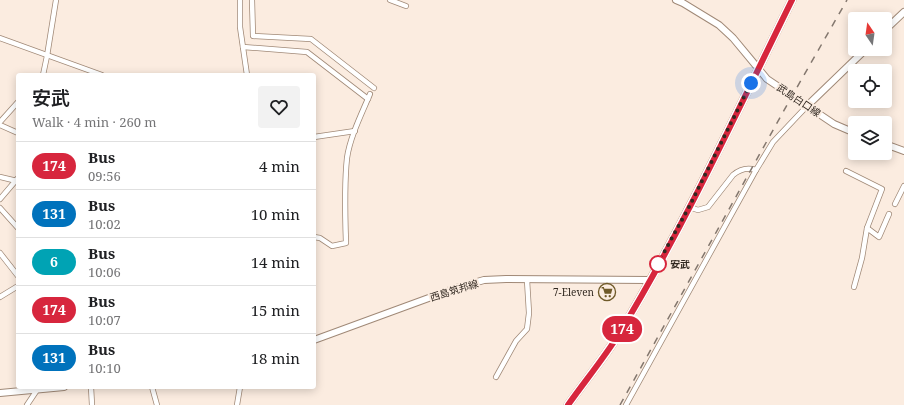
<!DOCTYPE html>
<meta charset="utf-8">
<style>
body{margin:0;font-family:"Noto Serif","Noto Sans JP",serif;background:#f2f2f2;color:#202124;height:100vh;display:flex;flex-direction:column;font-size:15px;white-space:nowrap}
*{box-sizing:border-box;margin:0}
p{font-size:13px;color:#757577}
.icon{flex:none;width:22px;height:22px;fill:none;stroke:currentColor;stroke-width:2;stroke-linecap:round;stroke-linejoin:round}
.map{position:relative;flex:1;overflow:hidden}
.details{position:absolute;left:16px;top:73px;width:300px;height:316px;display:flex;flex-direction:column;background:#fff;border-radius:4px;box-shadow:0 2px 10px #0003}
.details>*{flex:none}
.badge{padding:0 8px;border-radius:13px;font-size:14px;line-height:26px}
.needle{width:26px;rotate:347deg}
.tools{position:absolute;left:848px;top:12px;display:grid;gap:8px}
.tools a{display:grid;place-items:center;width:44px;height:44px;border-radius:4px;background:#fff;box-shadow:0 2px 10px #0003;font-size:20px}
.you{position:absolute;width:20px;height:20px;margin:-10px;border:3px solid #fff;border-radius:50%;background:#1a73e8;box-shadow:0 0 0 6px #1a73e833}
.map>.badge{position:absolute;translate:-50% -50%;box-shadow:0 0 0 2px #fff}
.round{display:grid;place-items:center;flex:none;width:42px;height:42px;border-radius:4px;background:#f2f2f2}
.overview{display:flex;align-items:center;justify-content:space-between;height:68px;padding:0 16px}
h1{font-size:19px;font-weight:600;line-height:30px}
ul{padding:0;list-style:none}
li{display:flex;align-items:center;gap:12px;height:48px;padding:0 16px;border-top:1px solid #e0e0e0}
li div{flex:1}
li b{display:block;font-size:15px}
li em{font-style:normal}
li .badge{min-width:44px;font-weight:700;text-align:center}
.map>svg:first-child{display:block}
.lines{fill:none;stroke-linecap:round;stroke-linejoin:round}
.street-casing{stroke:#a08977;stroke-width:6}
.secondary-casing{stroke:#a08977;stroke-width:8}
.primary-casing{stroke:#b0795e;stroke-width:9}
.street{stroke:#fff;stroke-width:4.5}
.secondary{stroke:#fff;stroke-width:6}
.primary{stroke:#f9c8b2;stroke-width:7}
.rail{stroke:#83776e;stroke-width:1.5;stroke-dasharray:7 7;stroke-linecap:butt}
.line-casing{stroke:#fff;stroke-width:9}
.line{stroke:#d7263d;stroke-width:6}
.walk{stroke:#312820;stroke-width:4;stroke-dasharray:0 7.2}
.stop-dot{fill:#fff;stroke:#d7263d;stroke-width:2}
.labels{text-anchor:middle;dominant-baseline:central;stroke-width:4;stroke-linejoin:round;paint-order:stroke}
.street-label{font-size:10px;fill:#312820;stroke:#fbece0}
.stop-label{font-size:10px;font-weight:bold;fill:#312820;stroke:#fbece0;text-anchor:start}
.poi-label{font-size:10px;fill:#312820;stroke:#fbece0;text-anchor:end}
</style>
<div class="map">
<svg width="904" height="405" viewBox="0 0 904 405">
<rect width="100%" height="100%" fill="#fbece0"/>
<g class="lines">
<!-- street casing -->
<g class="street-casing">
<g id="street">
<path d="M240 0V27L247 75"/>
<path d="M252 0 253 36 311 39 374 88"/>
<path d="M390 0 406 6"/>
<path d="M0 38 102 75"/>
<path d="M243 47 307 52 368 99"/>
<path d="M43 75 47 56 56 0"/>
<path d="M0 122 18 102"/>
<path d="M0 125 18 133"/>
<path d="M314 137 355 131"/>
<path d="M846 171 882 189 867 228"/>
<path d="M0 177 17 181"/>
<path d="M0 199 18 178"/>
<path d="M895 204 904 186"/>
<path d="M689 207 698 210 708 207 733 175C740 169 747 167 756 170"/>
<path d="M0 208 18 228"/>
<path d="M314 237 320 238 332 246 346 243C345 215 344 186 347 158 350 137 362 113 370 94"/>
<path d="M0 253 18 276"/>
<path d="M854 287 862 258 867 228 879 237 889 214"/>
<path d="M0 297 18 286"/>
<path d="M496 377 516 341 527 329 529 313 527 280"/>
<path d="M91 387 92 405"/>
<path d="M152 387 157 405"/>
<path d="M27 405 37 390"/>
<path d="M237 405 240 387"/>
<path d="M626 405 756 170 773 142 808 105"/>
</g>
</g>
<!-- secondary casing -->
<g class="secondary-casing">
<g id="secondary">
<path d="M676 0 683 3 719 25 733 38 767 79 834 124 855 133"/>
<path d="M885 30 904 12"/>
<path d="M808 105 866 49"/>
<path d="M885 144 904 151"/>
<path d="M314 340 456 288 484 280 506 279 649 280"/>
<path d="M0 393 64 387"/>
</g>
</g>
<!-- primary casing -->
<g class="primary-casing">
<path id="primary" d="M568 405C585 381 604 358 619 334 684 226 737 112 792 0"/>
</g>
<!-- street -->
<use href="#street" class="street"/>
<!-- secondary -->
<use href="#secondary" class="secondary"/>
<!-- primary -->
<use href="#primary" class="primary"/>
<!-- rail -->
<path class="rail" d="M620 405 792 96 847 0"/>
</g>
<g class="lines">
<!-- line casing -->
<g class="line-casing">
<path id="line" d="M568 405C585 381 604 358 619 334 684 227 737 112 792 0"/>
</g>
<!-- line -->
<use href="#line" class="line"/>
<!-- walk -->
<path class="walk" d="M658 264 656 267 689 207 751 83"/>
</g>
<!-- icons -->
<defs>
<g id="supermarket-ring" transform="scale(0.9)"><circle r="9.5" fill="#fbece0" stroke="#6f5a29" stroke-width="1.5"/><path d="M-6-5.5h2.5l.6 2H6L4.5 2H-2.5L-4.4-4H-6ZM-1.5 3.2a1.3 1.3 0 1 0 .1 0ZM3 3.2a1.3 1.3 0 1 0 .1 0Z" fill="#6f5a29"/></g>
</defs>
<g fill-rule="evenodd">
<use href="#supermarket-ring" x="607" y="292"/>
</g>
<!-- markers -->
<circle class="stop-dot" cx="658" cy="264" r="8"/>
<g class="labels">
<!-- street labels -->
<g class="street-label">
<text transform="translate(799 100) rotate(34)">武島白口線</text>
<text transform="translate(454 290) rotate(-17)">西島筑邦線</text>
</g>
<!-- stop labels -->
<g class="stop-label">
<text x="670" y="264">安武</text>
</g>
<!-- poi labels -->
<g class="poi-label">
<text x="594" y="292">7-Eleven</text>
</g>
</g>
</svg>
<div class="tools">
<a><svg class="needle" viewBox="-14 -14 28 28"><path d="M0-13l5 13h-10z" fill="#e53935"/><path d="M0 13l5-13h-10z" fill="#757577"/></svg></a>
<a><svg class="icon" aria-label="locate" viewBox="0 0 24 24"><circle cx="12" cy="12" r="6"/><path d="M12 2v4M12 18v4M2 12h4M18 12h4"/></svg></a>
<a><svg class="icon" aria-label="layers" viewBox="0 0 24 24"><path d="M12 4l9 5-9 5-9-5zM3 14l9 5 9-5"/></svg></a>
</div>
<div class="you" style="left:751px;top:83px"></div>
<b class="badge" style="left:622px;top:329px;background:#d7263d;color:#fff">174</b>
<section class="details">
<div class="overview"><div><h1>安武</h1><p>Walk · 4 min · 260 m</p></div><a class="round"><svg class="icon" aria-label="heart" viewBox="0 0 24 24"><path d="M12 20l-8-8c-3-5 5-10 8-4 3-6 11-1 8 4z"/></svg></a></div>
<ul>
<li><span class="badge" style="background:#d7263d;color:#fff">174</span><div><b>Bus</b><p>09:56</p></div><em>4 min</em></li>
<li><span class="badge" style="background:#0072bc;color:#fff">131</span><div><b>Bus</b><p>10:02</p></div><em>10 min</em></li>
<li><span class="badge" style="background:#00a3b4;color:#fff">6</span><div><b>Bus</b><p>10:06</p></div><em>14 min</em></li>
<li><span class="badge" style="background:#d7263d;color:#fff">174</span><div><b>Bus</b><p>10:07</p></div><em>15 min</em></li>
<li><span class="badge" style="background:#0072bc;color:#fff">131</span><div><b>Bus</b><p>10:10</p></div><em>18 min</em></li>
</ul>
</section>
</div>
